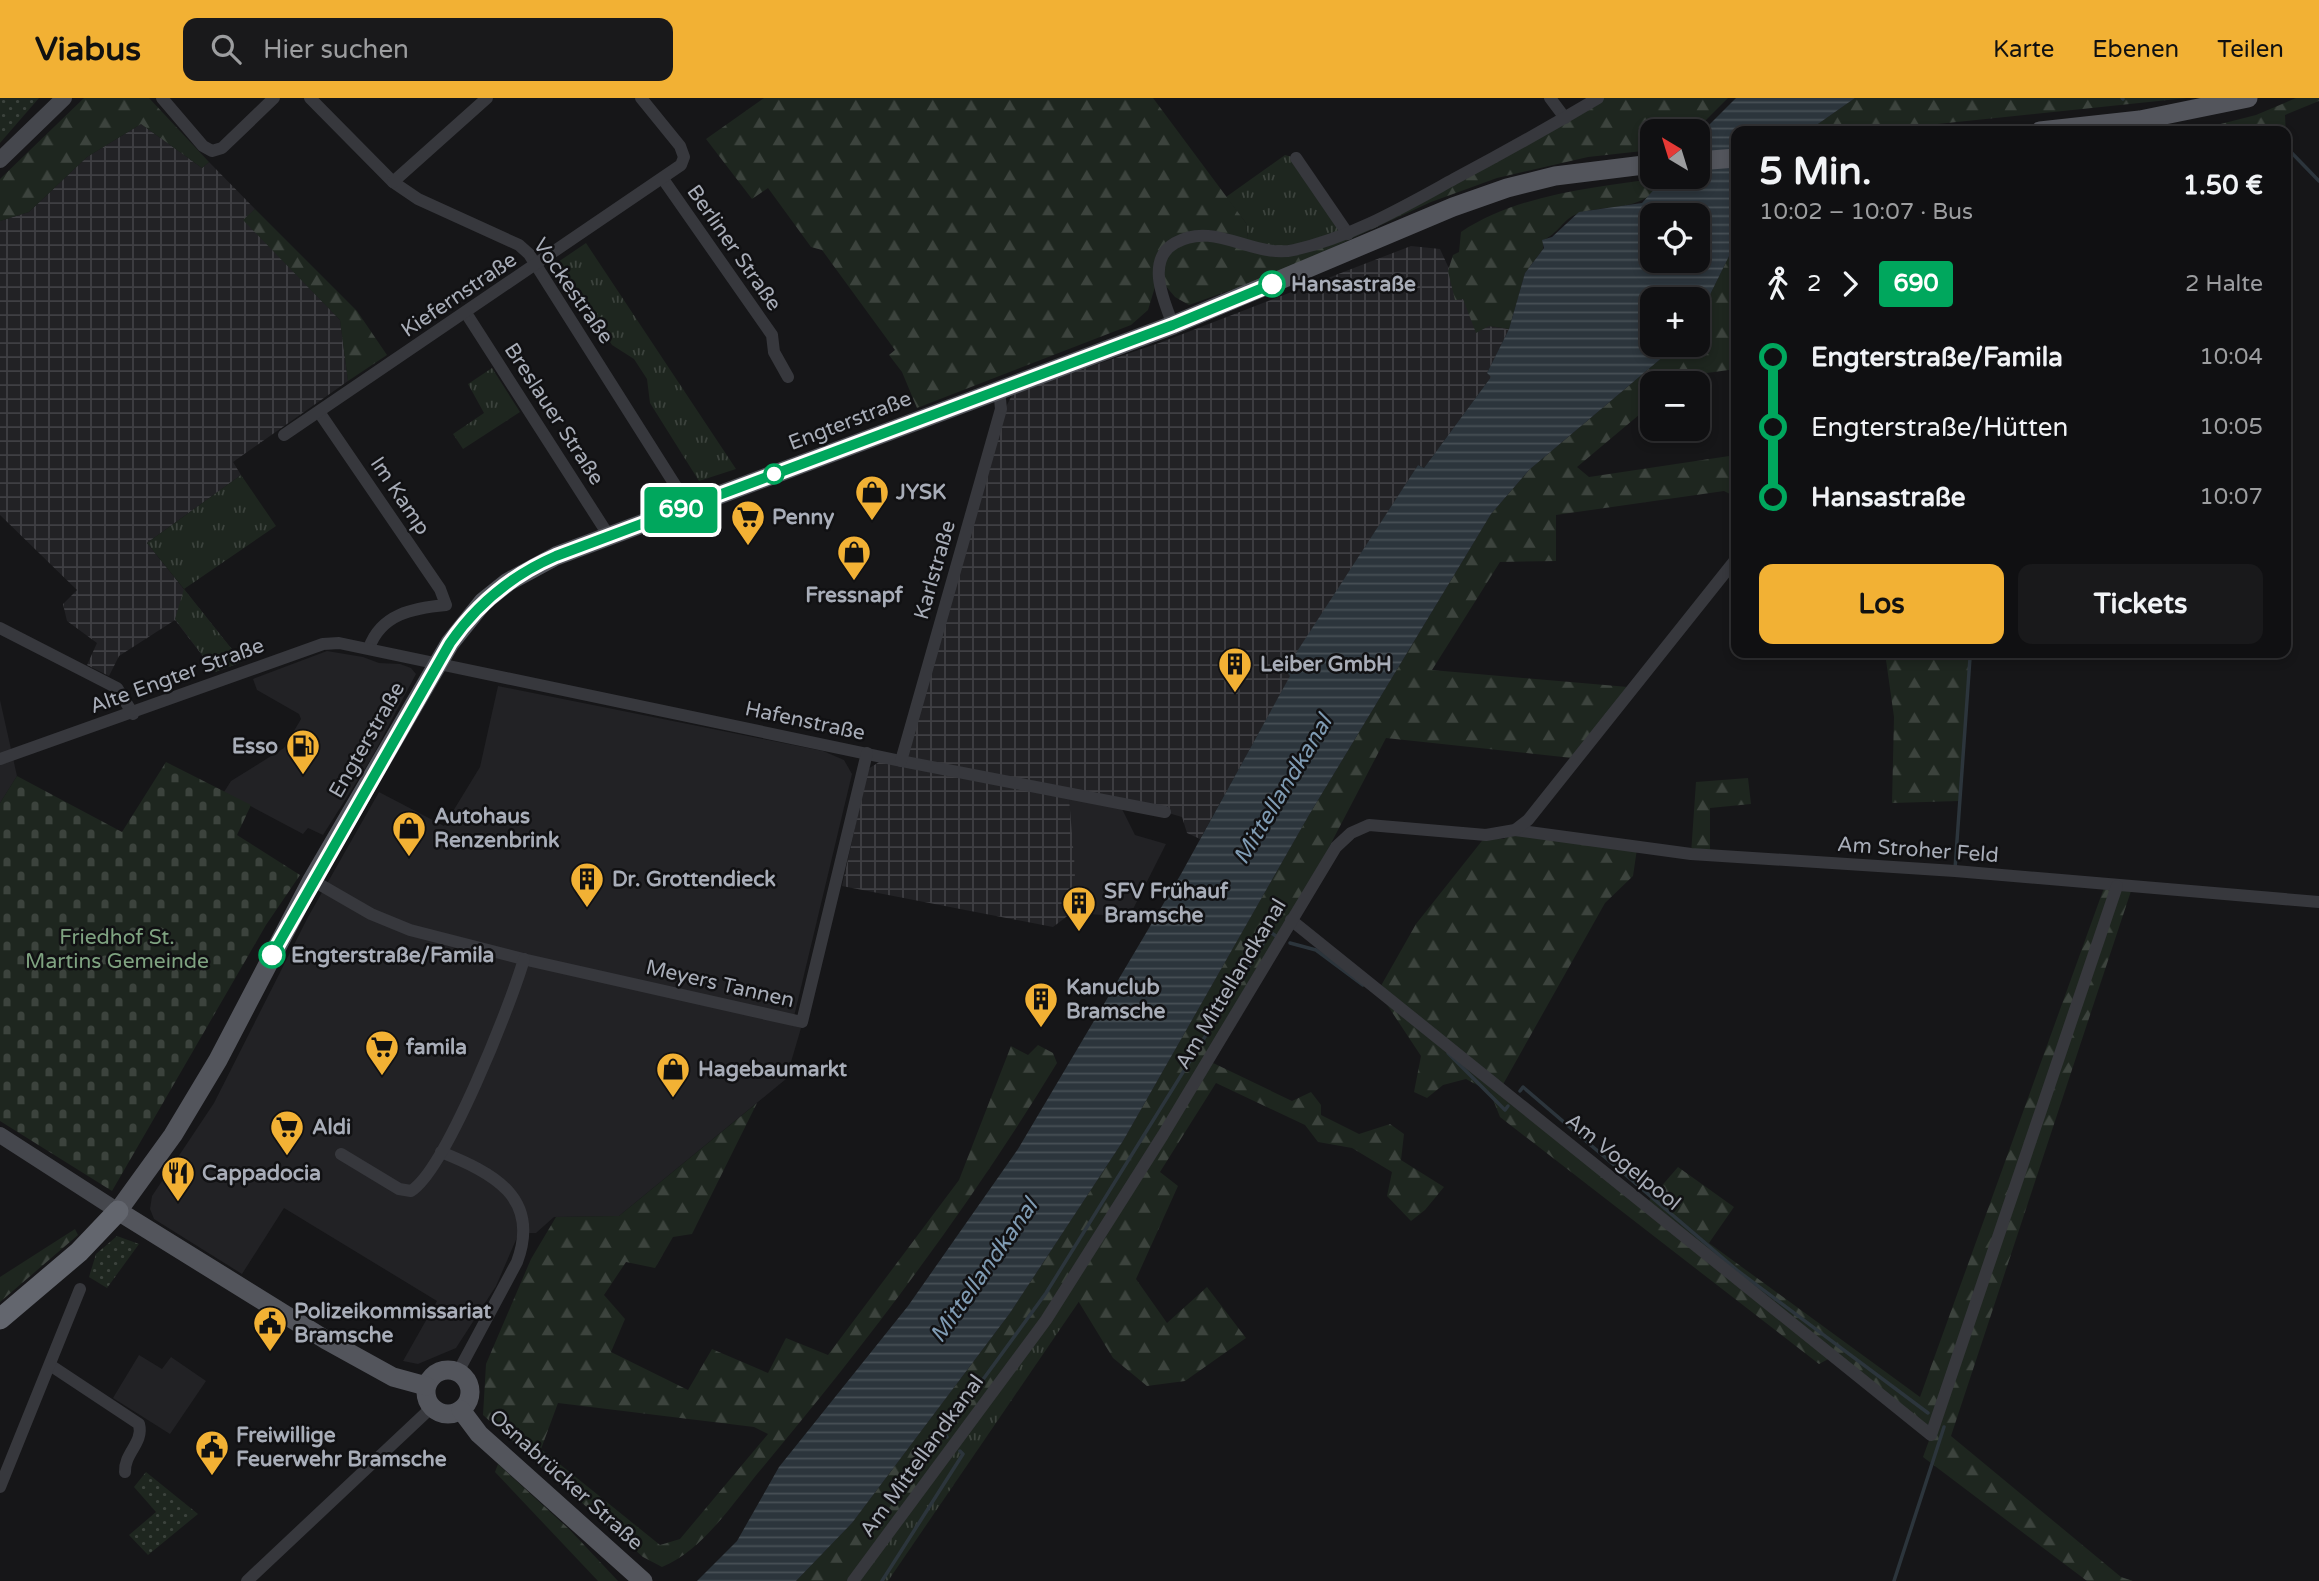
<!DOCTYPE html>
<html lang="de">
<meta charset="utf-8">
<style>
body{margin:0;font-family:"Varela Round",sans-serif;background:#19191b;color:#f1f3f6;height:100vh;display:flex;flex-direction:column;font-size:26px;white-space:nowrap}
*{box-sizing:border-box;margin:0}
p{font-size:23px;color:#9c9d9f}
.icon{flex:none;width:38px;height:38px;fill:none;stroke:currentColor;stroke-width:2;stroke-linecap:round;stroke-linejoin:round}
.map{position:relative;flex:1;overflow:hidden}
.drawer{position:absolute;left:1731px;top:28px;width:560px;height:532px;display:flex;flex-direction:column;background:#101012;border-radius:14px;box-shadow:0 4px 10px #0003,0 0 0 2px #303032}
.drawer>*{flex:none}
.badge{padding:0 14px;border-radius:5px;font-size:24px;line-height:46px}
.needle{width:46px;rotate:322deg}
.controls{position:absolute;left:1640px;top:21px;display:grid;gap:14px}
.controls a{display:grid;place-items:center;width:70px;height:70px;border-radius:14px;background:#101012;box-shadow:0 4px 10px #0003,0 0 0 2px #303032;font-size:35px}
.map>.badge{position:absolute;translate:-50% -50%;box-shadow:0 0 0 4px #fff}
.legs{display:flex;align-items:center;gap:10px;height:77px;padding:0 28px;font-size:23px}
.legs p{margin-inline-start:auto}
.headline{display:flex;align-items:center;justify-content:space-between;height:119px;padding:0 28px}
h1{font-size:38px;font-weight:700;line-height:52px}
.action{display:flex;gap:14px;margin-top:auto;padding:14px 28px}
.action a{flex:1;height:80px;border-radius:14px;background:#f2b134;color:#111;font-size:28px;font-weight:700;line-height:80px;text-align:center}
.action a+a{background:#19191b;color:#f1f3f6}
ul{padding:0 28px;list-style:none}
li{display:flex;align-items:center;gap:24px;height:70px;font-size:26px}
li i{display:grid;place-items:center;width:10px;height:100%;margin:0 9px;background:currentColor}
li i::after{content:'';width:18px;height:18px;margin:-9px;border:5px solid;border-radius:50%;background:#101012}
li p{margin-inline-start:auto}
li:first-child i{background:linear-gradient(#0000 50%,currentColor 0)}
li:last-child i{background:linear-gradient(currentColor 50%,#0000 0)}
header{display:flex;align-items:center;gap:42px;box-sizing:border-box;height:98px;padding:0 35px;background:#f2b134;color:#111}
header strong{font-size:33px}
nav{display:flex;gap:38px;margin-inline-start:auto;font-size:24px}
.search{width:490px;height:63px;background:#19191b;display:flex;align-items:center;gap:18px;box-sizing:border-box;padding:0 24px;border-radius:14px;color:#9c9d9f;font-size:26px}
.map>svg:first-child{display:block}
.built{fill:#222225}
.industrial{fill:url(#industrial-grid)}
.grass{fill:url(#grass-tufts)}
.forest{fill:url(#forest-firs);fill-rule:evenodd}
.cemetery{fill:url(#cemetery-stones)}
.park{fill:url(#park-dots)}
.water{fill:url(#water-rules);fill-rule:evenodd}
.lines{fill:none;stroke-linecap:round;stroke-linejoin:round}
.stream{stroke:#2c353c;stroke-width:3.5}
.street{stroke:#37383d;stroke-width:12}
.secondary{stroke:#45474d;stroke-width:16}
.primary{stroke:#53555c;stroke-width:19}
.highway{stroke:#63666e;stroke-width:21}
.line-1-casing{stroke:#fff;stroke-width:16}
.line-1{stroke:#00a75d;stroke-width:10}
.stop-1-dot{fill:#fff;stroke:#00a75d;stroke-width:3.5}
.labels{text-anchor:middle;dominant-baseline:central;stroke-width:5;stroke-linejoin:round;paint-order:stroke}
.street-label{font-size:21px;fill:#a8adb8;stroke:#111113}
.stop-label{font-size:21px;font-weight:bold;fill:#a8adb8;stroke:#111113;text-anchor:start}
.poi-label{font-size:21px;font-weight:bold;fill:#a8adb8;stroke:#111113;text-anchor:start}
.park-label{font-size:21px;fill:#7fa381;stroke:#111113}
.water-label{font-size:23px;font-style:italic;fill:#7f9bb3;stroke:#111113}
</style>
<header>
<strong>Viabus</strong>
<div class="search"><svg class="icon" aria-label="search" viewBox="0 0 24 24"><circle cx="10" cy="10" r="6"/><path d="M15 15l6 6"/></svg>Hier suchen</div>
<nav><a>Karte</a><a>Ebenen</a><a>Teilen</a></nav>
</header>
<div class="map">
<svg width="2319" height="1483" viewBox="0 0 2319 1483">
<defs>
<pattern id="industrial-grid" width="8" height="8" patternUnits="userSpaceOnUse" patternTransform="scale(1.75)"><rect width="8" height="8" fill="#222225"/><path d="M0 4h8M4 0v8" fill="none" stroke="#3f3f43"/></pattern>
<pattern id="grass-tufts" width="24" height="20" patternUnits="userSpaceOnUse" patternTransform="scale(1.75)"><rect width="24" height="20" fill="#1e261f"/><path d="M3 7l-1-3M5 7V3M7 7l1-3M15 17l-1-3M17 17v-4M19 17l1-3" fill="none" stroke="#3c433d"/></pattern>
<pattern id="forest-firs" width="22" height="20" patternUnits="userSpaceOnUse" patternTransform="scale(1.75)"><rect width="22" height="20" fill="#1e261f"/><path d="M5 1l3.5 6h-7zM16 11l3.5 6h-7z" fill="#3c433d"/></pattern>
<pattern id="cemetery-stones" width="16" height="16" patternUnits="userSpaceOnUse" patternTransform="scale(1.75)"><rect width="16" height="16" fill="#1e261f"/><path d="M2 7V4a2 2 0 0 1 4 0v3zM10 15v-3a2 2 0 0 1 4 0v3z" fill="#3c433d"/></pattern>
<pattern id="park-dots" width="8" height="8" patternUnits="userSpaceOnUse" patternTransform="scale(1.75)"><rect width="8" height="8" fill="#1e261f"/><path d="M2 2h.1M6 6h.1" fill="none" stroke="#3c433d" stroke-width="1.8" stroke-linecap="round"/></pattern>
<pattern id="water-rules" width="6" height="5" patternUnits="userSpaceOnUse" patternTransform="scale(1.75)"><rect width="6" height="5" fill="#2c353c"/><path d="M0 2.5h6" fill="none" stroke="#485056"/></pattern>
</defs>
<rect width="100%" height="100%" fill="#161618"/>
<!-- built -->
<g class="built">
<path d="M327 553 363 559 379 565 400 566 411 570 416 576 371 661 323 737 308 730 303 736 224 694 231 683 284 650 301 621 299 616 257 592 253 581Z"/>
<path d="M498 588 823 653 844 662 852 676 792 927 801 930 786 981 619 1118 554 1119 536 1135H519L496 1188 456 1250 418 1266 403 1263 437 1203 284 1110 242 1176 154 1121 150 1111 152 1098 214 1005 308 819 379 694 444 728 480 669Z"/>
<path d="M0 602 17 678 0 705Z"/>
<path d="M1069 700 1122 711 1135 737 1166 746 1129 819 1075 815Z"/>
<path d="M139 1257 162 1271 171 1259 206 1283 170 1336 113 1300Z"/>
</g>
<!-- industrial -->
<g class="industrial">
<path d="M141 26 202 70 209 64 255 111 244 122 340 222 348 283 233 364 241 377 147 445 242 564 215 574 175 522 119 558 109 578 87 567 97 545 67 523 63 506 77 492 0 417V123L29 114 87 59Z"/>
<path d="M1411 148 1440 151 1463 201 1489 228 1509 231 1487 275 1491 279 1424 370 1418 367 1286 572 1291 577 1200 741 1187 735 1182 719 1165 714 901 663 1005 311 1013 295 1162 244Z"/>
<path d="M884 661 1069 700 1075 772 1074 813 1053 829 842 788 868 671Z"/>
</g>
<!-- grass -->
<g class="grass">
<path d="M1285 57 1296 60 1348 136 1318 146 1249 148 1246 125 1226 99Z"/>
<path d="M586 145 736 371 699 383 650 305 647 281 634 261 612 247 558 164Z"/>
<path d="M492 270 520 314 463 351 453 336 484 315 468 286Z"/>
<path d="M241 377 276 428 184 491 242 564 215 574 175 521 184 491 147 445Z"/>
<path d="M1068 1187 1080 1202 888 1483H853Z"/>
</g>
<!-- forest -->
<g class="forest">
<path d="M84 0H149L209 64 202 70 141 26 87 59 29 114 0 123V81Z"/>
<path d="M764 0H1153L1246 125 1249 148 1318 146 1603 0H1728L1695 33H1652V52L1588 59 1497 80 1431 104 1273 177 1189 207 1175 199 1158 179 1148 212 1131 227 917 310 902 274 889 257 895 252 822 152 811 149 768 90 752 101 706 41Z"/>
<path d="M1855 0H2187L1870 33H1808Z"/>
<path d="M2296 0H2319V3L2285 17 2286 39V33H2193L2256 17Z"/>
<path d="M1664 79C1645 117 1610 104 1577 116 1564 120 1557 137 1543 142V151L1525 175 1509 231 1489 228 1476 235 1463 201 1455 202 1448 173 1453 157 1459 154 1461 134C1519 95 1596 90 1664 79Z"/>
<path d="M255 111 357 213 387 257 348 283 340 222 243 122Z"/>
<path d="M1736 144V271L1685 278 1676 285H1652V306L1577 369 1589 379 1736 357V399L1724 393 1556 417V463L1500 464 1432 572 1628 589 1572 660 1386 640 1291 822 1209 963 1292 1003 1311 994 1321 1007V1017L1359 1036 1390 1026 1404 1036 1401 1062 1444 1089 1425 1112 1411 1123 1387 1098 1392 1074 1352 1050 1318 1044 1305 1027 1216 985 1160 1074 1178 1088 1136 1181 1167 1225 1207 1189 1246 1240 1185 1283 1147 1288 1113 1260 1069 1188 853 1483H796L852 1425 1010 1215 1123 1043 1309 717 1491 416 1529 372 1677 247H1698V221Z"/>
<path d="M1885 555H1965L1970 560 1959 703 1892 705 1894 619Z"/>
<path d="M1748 680 1751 706 1710 710V757L1691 756 1696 684Z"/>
<path d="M1516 727 1637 751 1633 778 1605 805 1501 990 1646 1106 1678 1069 1734 1109 1709 1145 1920 1299 2105 787 2132 790 1951 1338 2121 1479 2133 1483H2087L1923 1359 1931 1337 1834 1258 1819 1266 1500 1019 1490 994 1466 981 1443 987 1427 1000 1414 994 1421 958 1378 893 1416 826 1485 739 1504 741Z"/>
<path d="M1038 947 1053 955 1057 965C970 1108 870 1241 763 1369 734 1403 704 1452 662 1469L643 1459 483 1317 486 1266 531 1161 556 1119 619 1118 757 1005 692 1136 673 1139 655 1170 626 1164 604 1197 625 1221 611 1254 688 1292 712 1251 768 1275 786 1240 828 1257 959 1082 1011 948 1028 957ZM558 1305 754 1329 768 1336 680 1441 660 1447 541 1351Z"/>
<path d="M75 1131 78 1137 0 1204V1179Z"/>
<path d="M498 1366 570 1432 618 1483H598L495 1374Z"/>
</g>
<!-- cemetery -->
<path class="cemetery" d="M166 664 251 707 237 737 300 777 266 827 112 1093 0 1023V705L17 678 122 734Z"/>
<!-- park -->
<g class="park">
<path d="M0 0H39L0 45Z"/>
<path d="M117 1138 139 1146 107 1190 89 1179 96 1156Z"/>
<path d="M146 1374 198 1416 148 1457 129 1437 156 1414 134 1389Z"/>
</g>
<!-- water -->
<path class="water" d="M1736 0H1855L1808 33H1736V144L1698 221V201H1652V247H1677L1529 372 1491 416 1309 717 1123 1043 1010 1215 852 1425 796 1483H697L737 1443 779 1369 908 1208 1018 1051 1181 776 1290 578 1285 572 1418 367 1424 370 1491 279 1487 275 1509 231 1525 175 1544 150 1542 142 1552 139 1579 114 1642 105 1665 79H1698V38ZM1652 117H1698V163H1652Z"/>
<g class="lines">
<!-- stream -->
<g class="stream">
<path d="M2122 0 2123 1"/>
<path d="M2286 49 2319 83"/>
<path d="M1955 771 1970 560 1965 555"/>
<path d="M1290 845 1316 852 1363 887"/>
<path d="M1448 955 1505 1012 1508 1008"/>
<path d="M1520 993 1523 989 1738 1173 1928 1315"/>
<path d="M947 1339 944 1335 1046 1195 1270 834 1276 838"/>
<path d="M882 1483 963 1356 960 1353"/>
<path d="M1894 1483 1944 1329"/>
</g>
<!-- street -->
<g class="street">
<path d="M162 0 203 48 212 53 222 50 274 0"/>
<path d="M310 0 393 84 418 101 519 147 529 156 689 409"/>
<path d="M1550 0 1565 20"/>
<path d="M1296 60 1348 136"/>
<path d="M663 81 772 237 774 254 788 279"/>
<path d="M393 84 487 0"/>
<path d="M466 215 609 438"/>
<path d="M1173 227C1164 203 1145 162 1175 145 1214 122 1254 161 1294 152 1352 139 1403 109 1454 81 1503 55 1551 28 1598 0"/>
<path d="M319 314 440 491 446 507C413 510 381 516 369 550"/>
<path d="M284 337 681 67 684 59 680 48 641 0"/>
<path d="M0 530 117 590 133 616"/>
<path d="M0 661 323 546 339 545 901 663 1165 714"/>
<path d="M901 663 1001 311 999 291"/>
<path d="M1515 732 1691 756 1955 773 2319 804"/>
<path d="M312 782 371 816 410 832 527 862 802 924 867 655"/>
<path d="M1291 822 1931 1337 2117 788"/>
<path d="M441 1054C493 1075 541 1099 517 1164L458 1274"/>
<path d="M341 1056 399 1091 411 1093C446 1071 511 906 524 861"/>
<path d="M50 1267 139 1326C144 1345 124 1355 125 1374"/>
<path d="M0 1389 80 1191"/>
<path d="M247 1483 431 1310"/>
<path d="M853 1483 1046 1222 1163 1037 1336 749 1351 735 1369 727 1486 737 1515 732 1528 722 1736 461"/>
</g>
<!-- secondary -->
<g class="secondary">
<path d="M0 62 64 0"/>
<path d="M0 1037 118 1113"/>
</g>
<!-- primary -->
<g class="primary">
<path d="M2040 33 2140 22 2248 0"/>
<path d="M1698 63 1736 60"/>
<circle cx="448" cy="1294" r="22"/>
<path d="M426 1288 393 1279 326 1242 118 1113 173 1037 218 962 312 782 450 545 483 504 508 484 556 458 1173 227 1453 109 1507 90 1555 78 1652 66"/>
<path d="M461 1312 479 1336 643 1483"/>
</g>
<!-- highway -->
<path class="highway" d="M0 1221 79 1154 118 1113"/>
</g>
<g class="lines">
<!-- line-1 casing -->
<g class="line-1-casing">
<path id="line-1" d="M272 857 450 545C477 506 512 477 556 458L1173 227 1272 186"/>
</g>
<!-- line-1 -->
<use href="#line-1" class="line-1"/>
</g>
<!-- icons -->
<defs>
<g id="shop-pin" transform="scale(1.75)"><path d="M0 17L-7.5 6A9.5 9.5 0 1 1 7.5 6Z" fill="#f2b134" stroke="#111113"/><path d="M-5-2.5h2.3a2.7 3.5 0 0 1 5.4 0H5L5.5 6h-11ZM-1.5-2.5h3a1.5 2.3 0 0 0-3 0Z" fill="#111"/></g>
<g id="supermarket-pin" transform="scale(1.75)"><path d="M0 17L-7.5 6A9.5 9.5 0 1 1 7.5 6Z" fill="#f2b134" stroke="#111113"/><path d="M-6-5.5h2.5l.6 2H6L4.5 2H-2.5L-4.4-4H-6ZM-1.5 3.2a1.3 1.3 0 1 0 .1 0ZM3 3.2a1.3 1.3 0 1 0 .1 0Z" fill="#111"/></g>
<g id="building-pin" transform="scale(1.75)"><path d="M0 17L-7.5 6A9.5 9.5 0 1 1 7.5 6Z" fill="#f2b134" stroke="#111113"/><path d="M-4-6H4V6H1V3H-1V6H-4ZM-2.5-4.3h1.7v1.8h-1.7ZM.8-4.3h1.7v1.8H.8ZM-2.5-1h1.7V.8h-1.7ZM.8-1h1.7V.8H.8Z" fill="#111"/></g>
<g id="fuel-pin" transform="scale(1.75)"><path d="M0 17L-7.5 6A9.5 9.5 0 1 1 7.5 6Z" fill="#f2b134" stroke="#111113"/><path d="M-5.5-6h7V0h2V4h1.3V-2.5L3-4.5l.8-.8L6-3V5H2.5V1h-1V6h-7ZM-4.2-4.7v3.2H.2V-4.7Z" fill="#111"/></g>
<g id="restaurant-pin" transform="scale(1.75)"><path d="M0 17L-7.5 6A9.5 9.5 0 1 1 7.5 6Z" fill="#f2b134" stroke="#111113"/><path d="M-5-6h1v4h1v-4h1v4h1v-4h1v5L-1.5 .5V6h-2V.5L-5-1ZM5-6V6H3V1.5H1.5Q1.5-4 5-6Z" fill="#111"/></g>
<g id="civic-pin" transform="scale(1.75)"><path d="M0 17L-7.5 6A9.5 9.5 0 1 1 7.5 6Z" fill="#f2b134" stroke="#111113"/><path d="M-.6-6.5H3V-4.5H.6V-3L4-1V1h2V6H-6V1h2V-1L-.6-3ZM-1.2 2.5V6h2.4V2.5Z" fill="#111"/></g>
</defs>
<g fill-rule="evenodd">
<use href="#shop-pin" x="872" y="394"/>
<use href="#supermarket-pin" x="748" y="419"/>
<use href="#shop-pin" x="854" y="454"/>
<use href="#building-pin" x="1235" y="566"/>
<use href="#fuel-pin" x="303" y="648"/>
<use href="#shop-pin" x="409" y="730"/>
<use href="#building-pin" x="587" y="781"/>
<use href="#building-pin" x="1079" y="805"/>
<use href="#building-pin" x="1041" y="901"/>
<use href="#supermarket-pin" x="382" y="949"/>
<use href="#shop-pin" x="673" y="971"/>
<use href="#supermarket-pin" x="287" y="1029"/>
<use href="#restaurant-pin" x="178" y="1075"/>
<use href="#civic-pin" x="270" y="1225"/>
<use href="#civic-pin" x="212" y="1349"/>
</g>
<!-- markers -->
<g class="stop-1-dot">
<circle cx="1272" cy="186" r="12"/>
<circle cx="774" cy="376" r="9"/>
<circle cx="272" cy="857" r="12"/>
</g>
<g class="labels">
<!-- street labels -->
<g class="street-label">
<text transform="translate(734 150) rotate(55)">Berliner Straße</text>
<text transform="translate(573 193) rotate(55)">Vockestraße</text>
<text transform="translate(459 197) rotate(-34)">Kiefernstraße</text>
<text transform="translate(554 316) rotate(57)">Breslauer Straße</text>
<text transform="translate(850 323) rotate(-21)">Engterstraße</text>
<text transform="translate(400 398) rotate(56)">Im Kamp</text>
<text transform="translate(935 472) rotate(-74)">Karlstraße</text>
<text transform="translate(177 578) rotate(-20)">Alte Engter Straße</text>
<text transform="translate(805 623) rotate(12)">Hafenstraße</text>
<text transform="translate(367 642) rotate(-60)">Engterstraße</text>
<text transform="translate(1918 752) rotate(4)">Am Stroher Feld</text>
<text transform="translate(720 886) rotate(13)">Meyers Tannen</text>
<text transform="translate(1231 886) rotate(-59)">Am Mittellandkanal</text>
<text transform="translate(1623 1064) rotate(39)">Am Vogelpool</text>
<text transform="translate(922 1358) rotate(-54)">Am Mittellandkanal</text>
<text transform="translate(566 1382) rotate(42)">Osnabrücker Straße</text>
</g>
<!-- stop labels -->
<g class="stop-label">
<text x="1291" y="186">Hansastraße</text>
<text x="291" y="857">Engterstraße/Famila</text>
</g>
<!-- poi labels -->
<g class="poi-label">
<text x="896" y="394">JYSK</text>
<text x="772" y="419">Penny</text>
<text x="854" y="497" text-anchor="middle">Fressnapf</text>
<text x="1260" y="566">Leiber GmbH</text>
<text x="278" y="648" text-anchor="end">Esso</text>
<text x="434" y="718">Autohaus<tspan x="434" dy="24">Renzenbrink</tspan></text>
<text x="612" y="781">Dr. Grottendieck</text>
<text x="1104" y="793">SFV Frühauf<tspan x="1104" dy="24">Bramsche</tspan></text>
<text x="1066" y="889">Kanuclub<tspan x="1066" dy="24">Bramsche</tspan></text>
<text x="406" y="949">famila</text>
<text x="698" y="971">Hagebaumarkt</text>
<text x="312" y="1029">Aldi</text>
<text x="202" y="1075">Cappadocia</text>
<text x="294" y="1213">Polizeikommissariat<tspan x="294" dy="24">Bramsche</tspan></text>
<text x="236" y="1337">Freiwillige<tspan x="236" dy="24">Feuerwehr Bramsche</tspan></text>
</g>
<!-- park labels -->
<g class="park-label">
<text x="117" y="839">Friedhof St.<tspan x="117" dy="24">Martins Gemeinde</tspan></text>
</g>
<!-- water labels -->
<g class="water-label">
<text transform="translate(1283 692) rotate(-59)">Mittellandkanal</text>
<text transform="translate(984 1173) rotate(-55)">Mittellandkanal</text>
</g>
</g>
</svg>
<div class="controls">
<a><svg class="needle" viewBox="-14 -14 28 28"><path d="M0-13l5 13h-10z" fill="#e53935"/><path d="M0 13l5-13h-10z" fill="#9c9d9f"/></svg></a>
<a><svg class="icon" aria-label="locate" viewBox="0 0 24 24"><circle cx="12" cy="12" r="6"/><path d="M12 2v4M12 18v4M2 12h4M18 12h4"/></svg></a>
<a>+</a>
<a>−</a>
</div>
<b class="badge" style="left:681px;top:412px;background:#00a75d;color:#fff">690</b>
<section class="drawer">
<div class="headline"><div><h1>5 Min.</h1><p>10:02 – 10:07 · Bus</p></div><b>1.50 €</b></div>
<div class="legs"><svg class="icon" aria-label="walk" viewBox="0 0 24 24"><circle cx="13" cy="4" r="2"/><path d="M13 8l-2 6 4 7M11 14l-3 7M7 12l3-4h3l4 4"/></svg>2<svg class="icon" aria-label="forward" viewBox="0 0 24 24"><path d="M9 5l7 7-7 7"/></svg><b class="badge" style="background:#00a75d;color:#fff">690</b><p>2 Halte</p></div>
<ul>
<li><i style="color:#00a75d"></i><b>Engterstraße/Famila</b><p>10:04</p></li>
<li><i style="color:#00a75d"></i><span>Engterstraße/Hütten</span><p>10:05</p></li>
<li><i style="color:#00a75d"></i><b>Hansastraße</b><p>10:07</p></li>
</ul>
<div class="action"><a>Los</a><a>Tickets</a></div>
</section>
</div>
